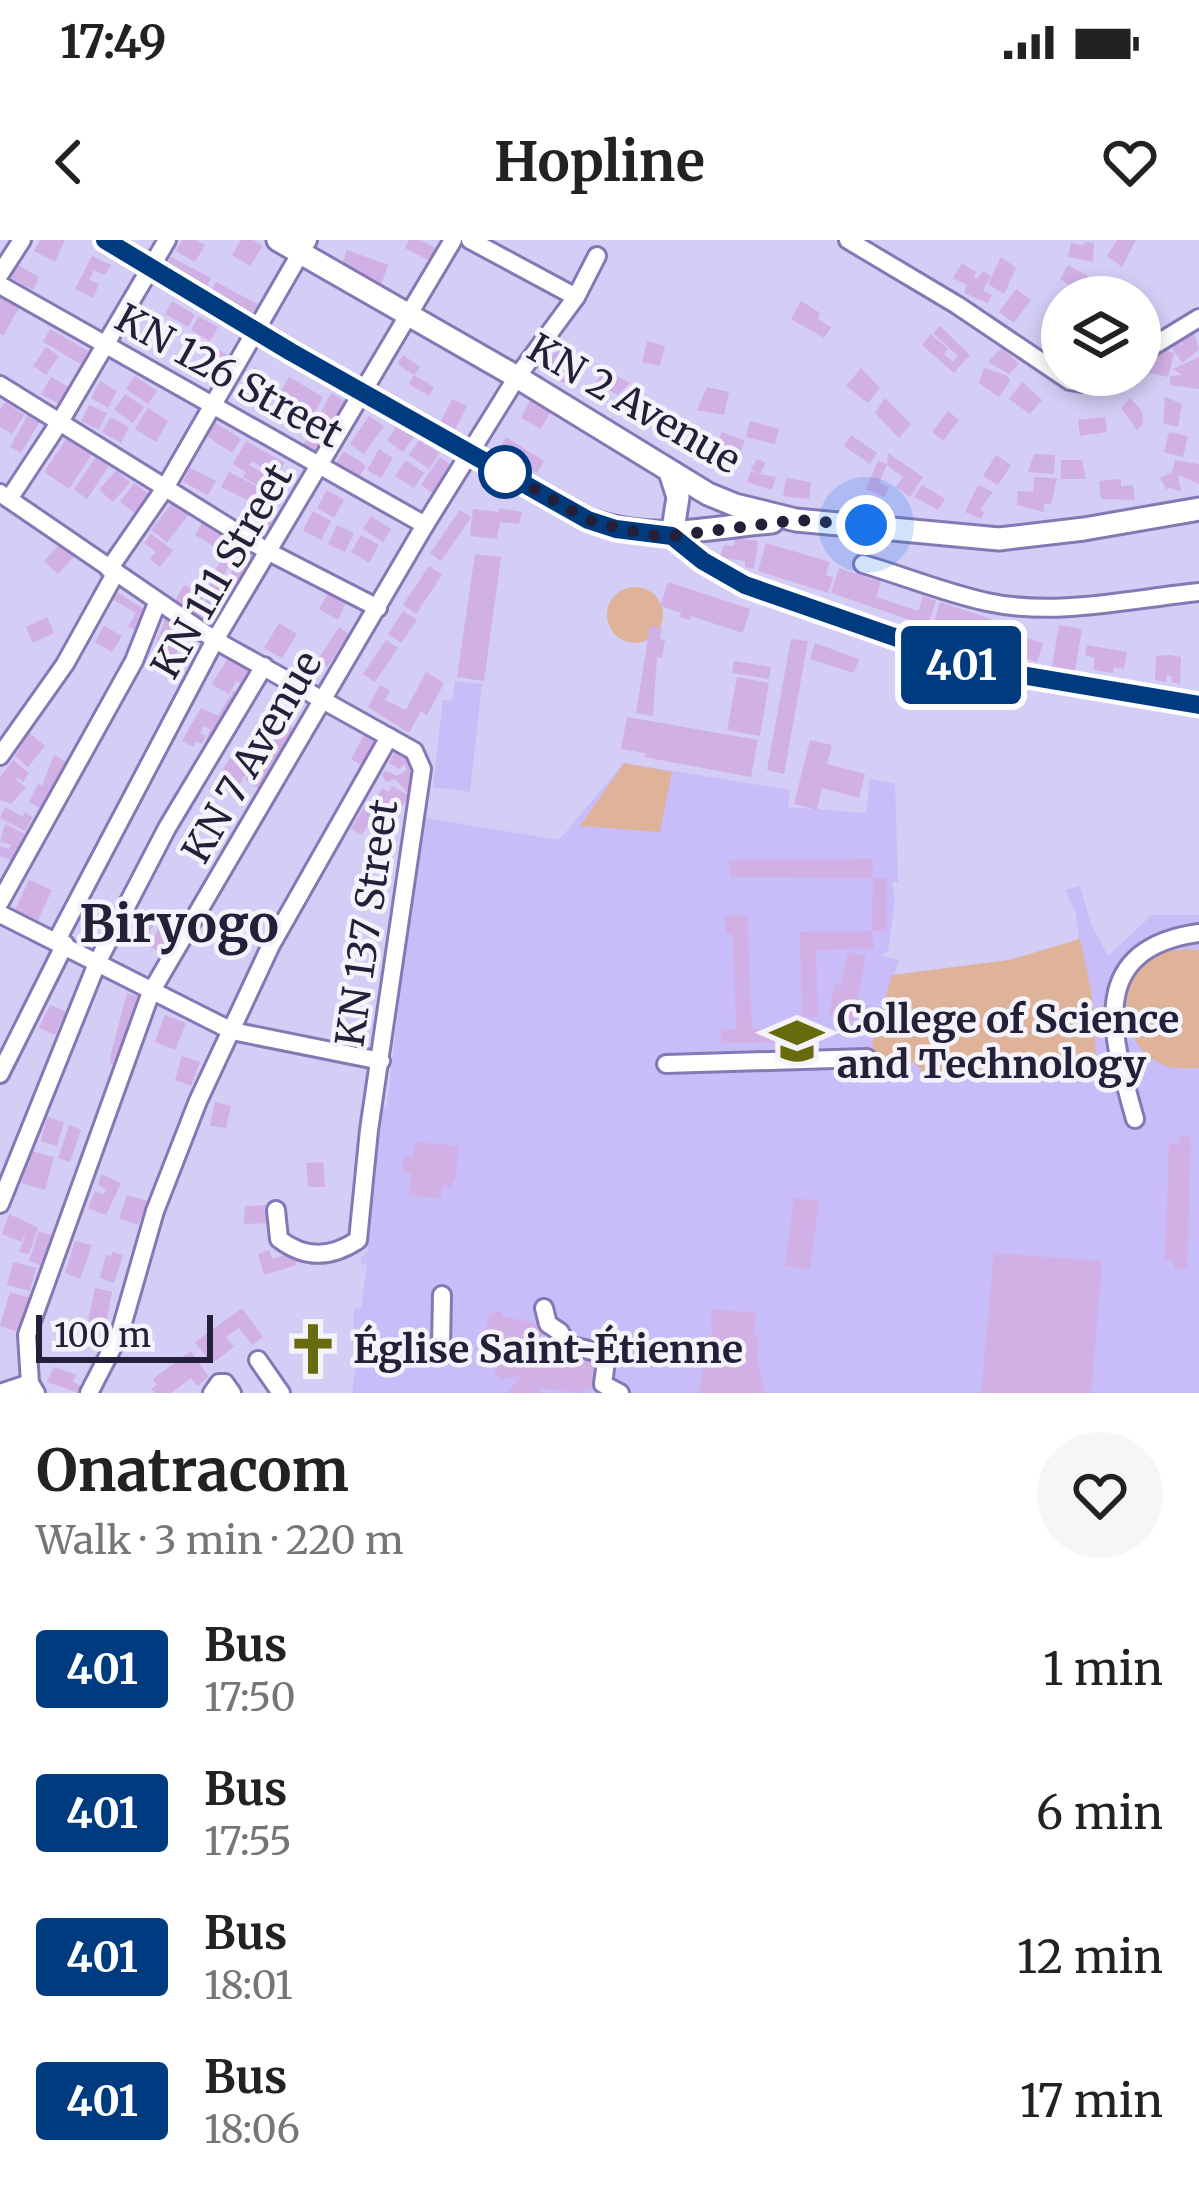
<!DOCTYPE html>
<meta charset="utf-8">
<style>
body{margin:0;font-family:Merriweather,serif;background:#f6f6f6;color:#222;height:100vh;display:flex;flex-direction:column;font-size:45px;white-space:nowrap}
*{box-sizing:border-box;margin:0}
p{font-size:39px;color:#767676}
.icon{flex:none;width:66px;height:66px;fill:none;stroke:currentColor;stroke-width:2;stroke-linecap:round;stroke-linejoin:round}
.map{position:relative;height:1153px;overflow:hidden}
.side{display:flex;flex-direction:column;background:#fff;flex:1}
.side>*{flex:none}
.badge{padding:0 24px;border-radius:9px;font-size:42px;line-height:78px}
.controls{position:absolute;left:1041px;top:36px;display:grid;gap:24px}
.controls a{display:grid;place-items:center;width:120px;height:120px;border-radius:50%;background:#fff;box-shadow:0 6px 18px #0003;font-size:60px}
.scale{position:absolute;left:36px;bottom:30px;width:177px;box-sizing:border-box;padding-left:12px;border:6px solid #252039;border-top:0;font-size:33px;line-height:42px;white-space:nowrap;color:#252039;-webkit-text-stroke:9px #f4f3fa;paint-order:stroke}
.you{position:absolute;width:60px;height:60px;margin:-30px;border:9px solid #fff;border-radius:50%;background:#1a73e8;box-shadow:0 0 0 18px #1a73e833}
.map>.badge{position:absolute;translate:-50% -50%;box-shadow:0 0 0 6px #fff}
.round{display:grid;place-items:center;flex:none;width:126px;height:126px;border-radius:63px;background:#f6f6f6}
.overview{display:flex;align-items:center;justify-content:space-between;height:204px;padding:0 36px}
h1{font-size:57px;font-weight:700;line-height:90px}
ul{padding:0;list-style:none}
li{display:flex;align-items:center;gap:36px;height:144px;padding:0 36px}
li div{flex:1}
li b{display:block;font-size:45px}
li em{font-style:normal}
li .badge{min-width:132px;font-weight:700;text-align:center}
.status{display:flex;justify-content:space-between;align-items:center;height:84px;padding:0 60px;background:#fff;direction:ltr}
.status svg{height:33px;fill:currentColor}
header{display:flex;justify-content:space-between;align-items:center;height:156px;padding:0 36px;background:#fff;font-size:54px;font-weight:700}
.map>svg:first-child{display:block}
.built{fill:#c8bdf8}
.green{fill:#deb399}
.building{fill:#d1b0e5}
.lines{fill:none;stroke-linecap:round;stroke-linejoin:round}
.minor-casing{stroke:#8478b5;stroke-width:22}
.major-casing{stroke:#8478b5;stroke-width:27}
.minor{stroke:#fff;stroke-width:16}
.major{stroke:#fff;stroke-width:21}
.line-casing{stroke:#fff;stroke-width:27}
.line{stroke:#003b80;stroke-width:18}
.walk{stroke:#252039;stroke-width:12;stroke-dasharray:0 21.6}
.stop-dot{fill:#fff;stroke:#003b80;stroke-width:6}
.labels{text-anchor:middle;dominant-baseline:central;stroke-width:9;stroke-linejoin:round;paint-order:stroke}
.street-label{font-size:39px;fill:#252039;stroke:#f4f3fa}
.poi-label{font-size:39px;font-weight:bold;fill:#252039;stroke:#f4f3fa;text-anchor:start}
.district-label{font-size:51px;font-weight:bold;fill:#252039;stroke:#f4f3fa}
</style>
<div class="status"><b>17:49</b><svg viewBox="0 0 49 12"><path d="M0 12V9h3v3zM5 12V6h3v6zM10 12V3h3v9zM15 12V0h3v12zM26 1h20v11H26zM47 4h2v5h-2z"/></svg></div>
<header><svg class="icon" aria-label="back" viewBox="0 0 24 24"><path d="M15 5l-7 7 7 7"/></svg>Hopline<svg class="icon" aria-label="heart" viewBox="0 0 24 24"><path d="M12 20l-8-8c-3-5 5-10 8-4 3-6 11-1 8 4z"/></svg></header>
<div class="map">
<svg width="1199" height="1153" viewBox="0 0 1199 1153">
<rect width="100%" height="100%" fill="#d4cdf5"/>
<!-- built -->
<g class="built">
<path d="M455 441 482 444 470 552 433 547 443 460 452 461Z"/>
<path d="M624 523 790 550 788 567 866 573 870 539 895 544 898 642H892L895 659 888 711 880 716 899 720 894 735 1009 720 1079 700 1076 674 1065 650 1080 646 1091 684 1108 716 1152 675H1199V1153H352L359 1106 352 1105 354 1069 361 1068 367 1025 361 1024V1017L367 1013 377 927 373 925 382 867H387L420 577 559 600Z"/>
</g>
<!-- green -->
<g class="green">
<circle cx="635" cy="375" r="28"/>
<path d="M624 523 672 532 660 592 580 586Z"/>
<path d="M1080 699 1092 755 1096 816 928 837 913 822 875 824 872 805 892 735 1009 720Z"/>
<path d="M1184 709 1199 710V828C1191 828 1179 830 1170 827 1119 813 1111 741 1157 715 1164 711 1175 711 1184 709Z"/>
</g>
<!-- building -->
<g class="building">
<path d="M40 0H65L55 22 34 11Z"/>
<path d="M182 0H196L205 5 195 22 176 11Z"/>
<path d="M241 0H253L263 6 250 26 232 15Z"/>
<path d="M409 0H420L438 9 432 22 405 8Z"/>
<path d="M1117 0H1136L1122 27 1107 16Z"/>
<path d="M1085 2 1094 3 1093 22 1068 17 1071 3 1084 5Z"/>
<path d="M347 10 388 25 381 45 340 30Z"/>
<path d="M92 16 111 25 105 35 94 30 89 40 99 44 93 58 75 49Z"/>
<path d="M171 17 211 38 206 48 166 26Z"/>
<path d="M1001 17 1016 28 1004 54 988 44Z"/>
<path d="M962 23 976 32 974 37 977 39 983 31 991 36 983 50 992 55 988 63 964 53 967 45 953 38Z"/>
<path d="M16 24 39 37 33 50 9 37Z"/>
<path d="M1068 25 1088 36 1079 51 1060 39Z"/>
<path d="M216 42 261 66 256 75 211 51Z"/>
<path d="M1016 49 1031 60 1014 83 999 72Z"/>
<path d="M0 57 19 68 3 96 0 94Z"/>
<path d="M172 61 195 75 188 87 165 74Z"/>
<path d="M801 61 820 73 818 79 831 87 824 98 791 79Z"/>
<path d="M198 76 218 87 210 101 191 90Z"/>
<path d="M940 86 970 115 954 133 922 105 931 94 948 109 944 114 953 122 958 116 933 93Z"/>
<path d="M1193 87 1199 110 1182 123 1172 108 1179 102 1184 106 1178 97Z"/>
<path d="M50 89 92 113 84 126 43 102Z"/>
<path d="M647 101 665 106 660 126 642 122Z"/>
<path d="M46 107 59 116 46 135 33 126Z"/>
<path d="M214 107 233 118 221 138 202 127Z"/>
<path d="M1002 107 1019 124 1009 134 988 122Z"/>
<path d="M1156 108 1174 113 1168 137 1149 133Z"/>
<path d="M563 109 570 114 567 121 578 129 569 145 543 132 554 113Z"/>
<path d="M403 115 420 127 414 135 434 147 429 156 409 144 414 135 397 124Z"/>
<path d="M1199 117V149L1170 145V136L1182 135 1173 129Z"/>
<path d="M254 127 267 135 253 159 239 151Z"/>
<path d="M861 128 880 148 868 163 846 146Z"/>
<path d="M984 128 1008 136 1006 139 1008 137 1010 141 999 157 979 143Z"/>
<path d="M604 129 630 143 618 155 596 143Z"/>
<path d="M135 136 157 151 148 164 126 149Z"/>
<path d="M51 137 72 149 62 166 41 154Z"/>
<path d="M289 137 323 157 309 183 275 162Z"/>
<path d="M100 141 117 151 108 168 91 158Z"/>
<path d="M1022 142 1042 160 1030 174 1009 159Z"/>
<path d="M707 147 729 152 724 175 697 170Z"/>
<path d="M331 153 352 165 324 217 303 206Z"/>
<path d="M125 154 144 167 133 183 114 170Z"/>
<path d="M1165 157 1182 164 1178 187 1163 183Z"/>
<path d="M885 158 911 184 899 198 875 173Z"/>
<path d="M1130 158 1142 171 1143 184 1137 190 1121 168Z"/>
<path d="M452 159 467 166 454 192 439 185Z"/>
<path d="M530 160 551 171 541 189 521 178Z"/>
<path d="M5 162 24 175 12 194 0 187V170Z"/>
<path d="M89 165 107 173 99 190 81 181Z"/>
<path d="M148 168 168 181 156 202 135 189Z"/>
<path d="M948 171 959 180 943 201 932 192Z"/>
<path d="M28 175 40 181 21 213 10 207Z"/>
<path d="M369 176 384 186 364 214 350 204Z"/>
<path d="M110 177 129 187 121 203 102 192Z"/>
<path d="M1105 177 1107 192 1080 196 1078 180Z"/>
<path d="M213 181 241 199 232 213 204 194Z"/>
<path d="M750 181 779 189 775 204 746 197Z"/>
<path d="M398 185 414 197 403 212 387 200Z"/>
<path d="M722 192 745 201 739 215 716 206Z"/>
<path d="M1169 192 1188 196 1183 217 1164 212Z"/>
<path d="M851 195 877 213 870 224 844 206Z"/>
<path d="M506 197 544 221 537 233 499 210Z"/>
<path d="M67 198 92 214 69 249 44 232Z"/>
<path d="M419 200 439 213 429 229 409 215Z"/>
<path d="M246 201 285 223 275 236 252 221 249 225 273 239 267 251 243 237 246 232 233 224Z"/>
<path d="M379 209 393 218 381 238 367 230Z"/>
<path d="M344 211 366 226 358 238 336 223Z"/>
<path d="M888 213 923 237 910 257 896 247 903 237 887 225Z"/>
<path d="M1034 214 1055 215 1054 234 1028 232Z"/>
<path d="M996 215 1011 225 998 245 983 236Z"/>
<path d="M96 217 109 226 87 259 74 250Z"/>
<path d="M440 217 454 227 435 255 421 245Z"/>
<path d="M757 219 766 223 760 234 776 237 772 250 747 242 751 231 760 234 751 229Z"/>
<path d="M406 220 424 233 414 248 395 236Z"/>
<path d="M1061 220H1082L1086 239H1061Z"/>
<path d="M1175 220 1199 224V244L1178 235 1181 252 1169 247 1167 250 1160 238 1172 232Z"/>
<path d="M878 221 887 224 879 243 889 247 884 257 866 249Z"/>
<path d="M190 228 216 241 208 255 183 242Z"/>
<path d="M116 230 130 242 113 262 99 250Z"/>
<path d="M229 232 259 247 251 262 221 247Z"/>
<path d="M1034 237 1057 238 1051 264H1044V272L1017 265 1018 251 1033 252Z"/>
<path d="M786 238 811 242 809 259 783 256Z"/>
<path d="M1121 239V246L1133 245 1135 260 1101 259 1099 241Z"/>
<path d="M134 243 155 258 141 278 120 262Z"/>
<path d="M922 245 945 259 938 270 914 257Z"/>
<path d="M978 245 993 252 980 270 984 272 981 279 965 272Z"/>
<path d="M327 250 344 260 334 278 317 268Z"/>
<path d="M173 262 189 274 167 302 151 290Z"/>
<path d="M256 264 280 277 272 291 248 278Z"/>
<path d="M499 268 522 272 519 284 500 282 497 299 470 296 473 269 499 272Z"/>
<path d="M460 270 471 277 441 321 430 313Z"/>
<path d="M313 271 331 281 321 300 303 290Z"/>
<path d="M371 276 391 289 383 302 363 289Z"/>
<path d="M203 281 229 296 220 310 195 295Z"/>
<path d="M337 285 354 293 345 312 328 304Z"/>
<path d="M151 294 173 310 160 327 150 319 156 312 144 303Z"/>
<path d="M361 295 379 305 369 323 351 312Z"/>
<path d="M735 298 758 301 754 329 745 327V321L719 318 724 305 734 306Z"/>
<path d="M231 299 240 303 221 341 213 336Z"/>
<path d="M63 301 77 314 58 334 44 321Z"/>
<path d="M766 303 830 322 826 335 833 337 828 353 758 331Z"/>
<path d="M245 304 263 313 245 348 228 339Z"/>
<path d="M475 314 501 317 484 441 457 437Z"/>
<path d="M429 326 442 335 416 374 403 365Z"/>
<path d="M839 328 881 342 876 357 918 371 923 356 936 361 928 386 831 353Z"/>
<path d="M668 342 750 369 743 393 691 376 690 380 680 377 681 373 660 366Z"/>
<path d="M211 343 235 356 228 374 203 369Z"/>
<path d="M184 345 203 356 200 367 211 376 207 382 174 363Z"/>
<path d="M115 351 149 372 141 394 128 386 136 373 112 359Z"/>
<path d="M328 353 346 363 338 380 319 369Z"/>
<path d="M940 362 997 381 992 396 997 397 999 389 1043 403 1037 422 932 388Z"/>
<path d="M403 371 417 380 401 403 388 394Z"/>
<path d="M47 377 54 393 33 403 26 387Z"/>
<path d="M166 377 188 386 173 424 151 416Z"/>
<path d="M279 383 297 394 282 418 264 408Z"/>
<path d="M1059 385 1082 389 1075 431 1052 427Z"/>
<path d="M104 386 122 396 112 412 95 402Z"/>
<path d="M650 386 662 388 660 399 665 400 662 418 657 417 653 476 636 473Z"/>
<path d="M339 387 349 394 327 427 317 421Z"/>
<path d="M791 399 808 401 784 534 767 530Z"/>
<path d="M386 400 398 408 375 442 363 434Z"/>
<path d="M815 403 859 419 854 433 810 419Z"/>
<path d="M1087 405 1127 412 1124 429 1114 427 1113 433 1094 430V418L1085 415Z"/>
<path d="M1170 415 1181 417 1180 444 1171 442 1172 436 1167 435 1166 442 1155 440 1156 416Z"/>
<path d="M230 416 254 430 245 446 236 441 229 454 211 444Z"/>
<path d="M734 421 771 427 769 439 732 433Z"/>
<path d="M426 432 444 443 427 475 421 471 409 493 368 467 380 445 390 451 385 460 406 470Z"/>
<path d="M737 437 769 443 760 496 727 490Z"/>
<path d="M233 451 243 456 212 509 204 505 214 481 210 489 204 486 200 493 206 496 202 504 196 501 193 507 182 501 201 468 218 476 230 456 234 457 231 455Z"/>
<path d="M627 477 758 500 751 537 644 517 645 513 621 509Z"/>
<path d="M280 481 300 492 265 552 245 540 251 525 238 547 219 536 230 518 243 526 253 506 264 508Z"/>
<path d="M29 493 45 506 28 527 15 516Z"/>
<path d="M365 493 383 503 368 529 351 519Z"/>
<path d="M810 500 832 505 827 524 865 534 859 558 822 548 817 570 794 564Z"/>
<path d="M395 511 416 518 409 554 395 539 387 542 382 536 385 530 397 536 407 530 404 524 399 529 389 523Z"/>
<path d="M54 515 66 522 42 569 29 562 38 544 42 546Z"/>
<path d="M13 520 29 533 23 542 18 537 16 540 26 547 11 564 0 560V537Z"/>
<path d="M392 546 409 556 401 569 374 562 382 548 389 552Z"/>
<path d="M365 565 376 572 362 595 351 589Z"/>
<path d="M5 567 23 577 25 572 33 577 25 591 0 578Z"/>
<path d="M5 584 25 594 15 622 0 616V606L9 609 11 605 0 601Z"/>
<path d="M873 619V638L730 637 729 620Z"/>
<path d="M873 638H887V691H872Z"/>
<path d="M29 640 52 650 38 680 15 670Z"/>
<path d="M167 669 178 674 161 712 150 707Z"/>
<path d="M140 670 157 680 147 696 130 686Z"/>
<path d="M747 675 752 789 822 788V802L721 803V789H736L733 695 726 693 725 676Z"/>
<path d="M872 691 874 708 816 710 818 777H802L800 692Z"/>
<path d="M848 712 866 716 853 781 829 776 835 743 841 744Z"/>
<path d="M127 753 146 759 121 826 111 824 110 818Z"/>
<path d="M50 765 66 772 55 795 39 788Z"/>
<path d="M165 775 186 783 175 810 155 802Z"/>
<path d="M182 816 200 822 191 846 175 840Z"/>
<path d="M215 862 231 866 226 888 210 886Z"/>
<path d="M47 877 64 882 57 906 41 901Z"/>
<path d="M69 885 81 890 70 922 58 918Z"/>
<path d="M1180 896 1191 897 1187 1030 1174 1028V1022L1165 1020 1169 903 1179 904Z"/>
<path d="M415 902 458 906 456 937 451 947 442 946 441 959 409 955 412 934 402 932 404 915 413 917Z"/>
<path d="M30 911 54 917 45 950 21 943Z"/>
<path d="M323 922 325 947H308L306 923Z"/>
<path d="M101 934 121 943 106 975 88 968 95 951 103 955 106 949 98 945Z"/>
<path d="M127 955 148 961 138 985 119 978Z"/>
<path d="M794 958 819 961 810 1029 785 1026Z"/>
<path d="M272 965V983L244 984 245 966Z"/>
<path d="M9 974 38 988 29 1014 19 1012 27 991 21 1002 2 994Z"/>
<path d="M39 991 53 996 43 1026 29 1021Z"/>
<path d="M75 1001 92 1005 80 1039 65 1033Z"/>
<path d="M269 1010 272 1019 293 1013 297 1025 264 1035 258 1014Z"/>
<path d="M112 1012 123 1015 114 1043 100 1038 106 1015 111 1016Z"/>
<path d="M994 1013 1102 1021 1091 1153H981Z"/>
<path d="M13 1022 36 1028 30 1051 7 1045Z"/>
<path d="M95 1048 112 1052 106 1084 88 1081Z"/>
<path d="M10 1052 31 1058 21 1093 0 1086Z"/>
<path d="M242 1068 263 1097 252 1105 239 1088 226 1097 234 1107 211 1124 195 1102Z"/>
<path d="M711 1069 756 1073 753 1096 759 1097 757 1117 765 1153H699L705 1119 712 1111Z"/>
<path d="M501 1071 503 1076 537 1084 547 1104 559 1103 571 1116 589 1115 601 1123 594 1147 578 1153 540 1148V1153H508L520 1136 503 1139 495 1134V1129L514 1116 483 1097 490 1074Z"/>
<path d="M191 1111 209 1137 197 1146 191 1138 171 1153H155L151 1149 157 1145 153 1139Z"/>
<path d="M54 1127 76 1135 73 1142 82 1146 79 1153 47 1142Z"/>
</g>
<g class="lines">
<!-- minor casing -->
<g class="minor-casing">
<g id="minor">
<path d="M848 0 957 65 1070 141 1082 143 1107 135"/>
<path d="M0 34 22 0"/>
<path d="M0 45 425 285"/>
<path d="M576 57 597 16"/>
<path d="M1140 114 1199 78"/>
<path d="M0 145 267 311 378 368"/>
<path d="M0 253 215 400 414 511 422 529 369 890 358 1000C331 1018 305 1019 279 999L276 970"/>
<path d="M9 259 61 180 167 0"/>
<path d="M672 296 703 321 744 345 911 402 962 425 1199 465"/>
<path d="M863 324C904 336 945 353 987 362 1056 377 1130 359 1199 352"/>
<path d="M109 329 165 248 308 0"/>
<path d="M0 516 65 424 115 334"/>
<path d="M0 662 134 421 157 363"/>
<path d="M0 674 232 791 381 821"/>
<path d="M57 700 215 400 453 0"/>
<path d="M666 824 867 818"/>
<path d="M0 834 65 704"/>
<path d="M1135 879C1112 797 1084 709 1199 693"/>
<path d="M0 964 98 721 167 588 264 426"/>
<path d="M544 1068 548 1084 560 1092 567 1105 597 1112 606 1121 603 1144 620 1153"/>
<path d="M441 1106 442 1055"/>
<path d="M258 1120 281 1153"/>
<path d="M0 1153 30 1143"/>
<path d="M36 1153 30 1143 27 1095 151 752 425 285 517 137 576 57 470 0"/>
<path d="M89 1153 120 1093 155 971 198 861 271 705 389 497"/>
<path d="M212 1153 219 1143H225L232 1153"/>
</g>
</g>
<!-- major casing -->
<g class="major-casing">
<g id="major">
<path d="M105 0 291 112 588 280C659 303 701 288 772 282"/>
<path d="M278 0 517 137 708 254 735 265 796 280 999 299 1084 289 1199 269"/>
<path d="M670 232 678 257 672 296"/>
</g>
</g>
<!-- minor -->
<use href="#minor" class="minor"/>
<!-- major -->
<use href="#major" class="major"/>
</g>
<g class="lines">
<!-- line casing -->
<g class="line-casing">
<path id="line" d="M105 0 291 112 588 280 616 289 672 296 703 321 745 345 926 408 962 425 1199 465"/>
</g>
<!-- line -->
<use href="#line" class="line"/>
<!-- walk -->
<path class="walk" d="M505 232 501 230 588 280 648 295 672 296 796 280 866 285"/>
</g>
<!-- icons -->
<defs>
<g id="university-bare" transform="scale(4.14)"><path d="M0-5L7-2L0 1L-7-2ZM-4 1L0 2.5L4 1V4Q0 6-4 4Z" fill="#676b0e" stroke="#f4f3fa" stroke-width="2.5" paint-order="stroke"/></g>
<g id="church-bare" transform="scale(4.14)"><path d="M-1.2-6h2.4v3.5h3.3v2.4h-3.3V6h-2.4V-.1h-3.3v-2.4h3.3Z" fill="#676b0e" stroke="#f4f3fa" stroke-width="2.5" paint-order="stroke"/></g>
</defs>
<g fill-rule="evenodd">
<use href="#university-bare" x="797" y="801"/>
<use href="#church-bare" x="313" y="1109"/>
</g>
<!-- markers -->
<circle class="stop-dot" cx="505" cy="232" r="24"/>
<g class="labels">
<!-- street labels -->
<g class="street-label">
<text transform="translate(229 136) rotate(29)">KN 126 Street</text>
<text transform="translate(634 164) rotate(30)">KN 2 Avenue</text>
<text transform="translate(222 331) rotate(-60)">KN 111 Street</text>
<text transform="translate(252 517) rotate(-60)">KN 7 Avenue</text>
<text transform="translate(367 683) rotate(-82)">KN 137 Street</text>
</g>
<!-- poi labels -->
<g class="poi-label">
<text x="837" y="779">College of Science<tspan x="837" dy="45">and Technology</tspan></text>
<text x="353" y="1109">Église Saint-Étienne</text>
</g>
<!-- district labels -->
<g class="district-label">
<text x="179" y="684">Biryogo</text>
</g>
</g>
</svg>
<div class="controls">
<a><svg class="icon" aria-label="layers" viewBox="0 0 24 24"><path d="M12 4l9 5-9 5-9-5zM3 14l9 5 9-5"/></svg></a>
</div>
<div class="scale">100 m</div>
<div class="you" style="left:866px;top:285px"></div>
<b class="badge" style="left:961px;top:425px;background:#003b80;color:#fff">401</b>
</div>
<section class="side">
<div class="overview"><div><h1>Onatracom</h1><p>Walk · 3 min · 220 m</p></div><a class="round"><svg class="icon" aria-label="heart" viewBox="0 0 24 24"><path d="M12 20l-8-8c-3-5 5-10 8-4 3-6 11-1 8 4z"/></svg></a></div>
<ul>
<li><span class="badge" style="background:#003b80;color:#fff">401</span><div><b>Bus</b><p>17:50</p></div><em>1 min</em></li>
<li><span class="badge" style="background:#003b80;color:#fff">401</span><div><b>Bus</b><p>17:55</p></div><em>6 min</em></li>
<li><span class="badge" style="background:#003b80;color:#fff">401</span><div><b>Bus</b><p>18:01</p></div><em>12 min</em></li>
<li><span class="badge" style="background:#003b80;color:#fff">401</span><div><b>Bus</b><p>18:06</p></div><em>17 min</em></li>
</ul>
</section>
